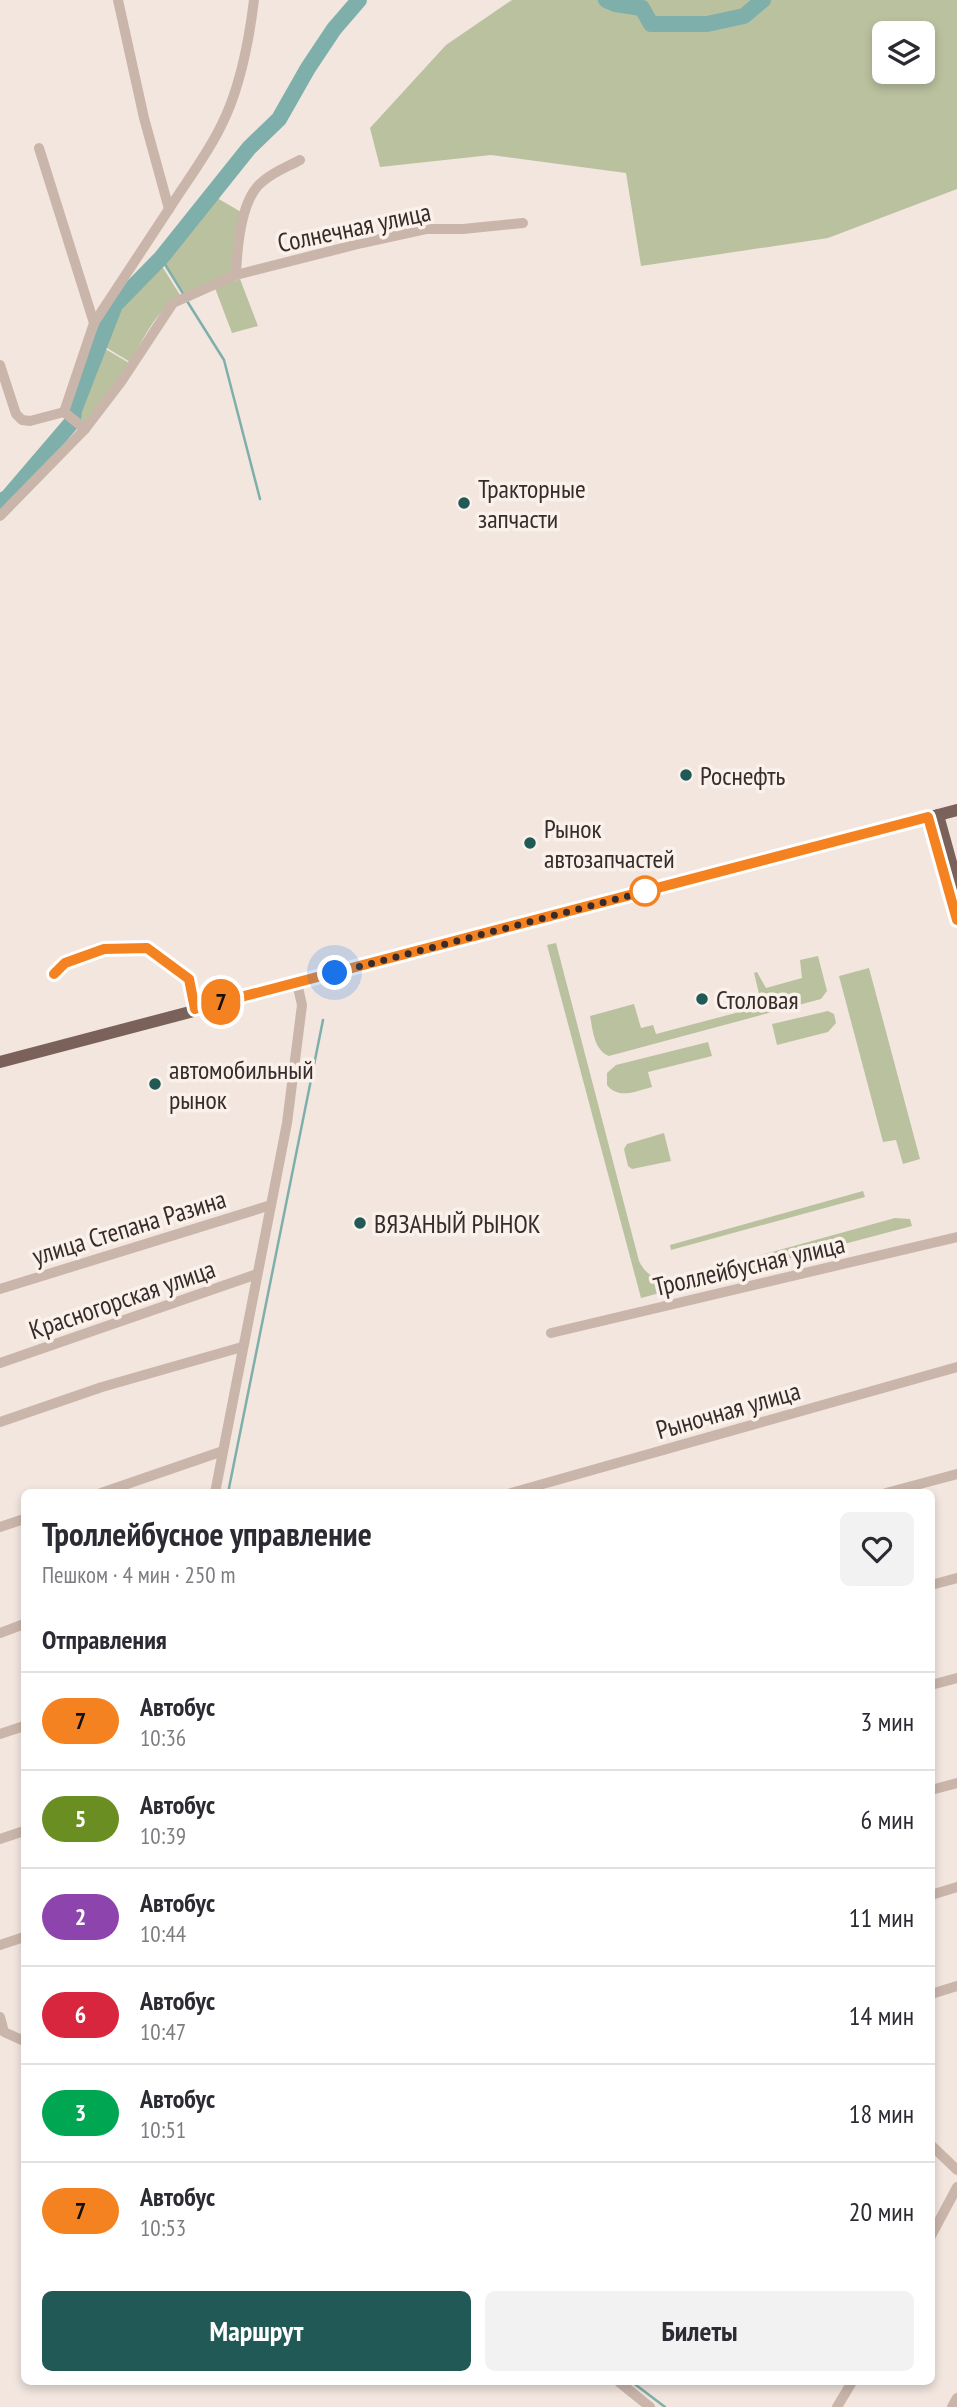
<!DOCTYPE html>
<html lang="ru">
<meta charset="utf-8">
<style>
body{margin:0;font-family:"PT Sans Narrow",sans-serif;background:#f2f2f3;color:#2b2b33;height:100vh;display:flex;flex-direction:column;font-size:26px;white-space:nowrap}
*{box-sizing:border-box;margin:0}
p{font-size:23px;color:#7c7c81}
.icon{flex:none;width:38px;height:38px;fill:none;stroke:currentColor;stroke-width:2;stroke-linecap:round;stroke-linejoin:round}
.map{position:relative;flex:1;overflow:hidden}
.drawer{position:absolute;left:21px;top:1489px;width:914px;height:896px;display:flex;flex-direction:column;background:#fff;border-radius:10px;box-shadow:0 4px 10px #0003}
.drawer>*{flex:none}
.badge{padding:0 14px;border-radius:23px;font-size:24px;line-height:46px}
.controls{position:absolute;left:872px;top:21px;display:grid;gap:14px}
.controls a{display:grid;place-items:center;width:63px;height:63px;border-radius:10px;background:#fff;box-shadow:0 4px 10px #0003;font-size:35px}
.you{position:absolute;width:35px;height:35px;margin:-18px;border:5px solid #fff;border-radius:50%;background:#1a73e8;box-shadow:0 0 0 10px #1a73e833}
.map>.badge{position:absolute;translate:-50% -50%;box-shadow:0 0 0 4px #fff}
h2{padding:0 21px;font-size:26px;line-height:63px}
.round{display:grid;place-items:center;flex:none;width:74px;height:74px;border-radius:10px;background:#f2f2f3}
.head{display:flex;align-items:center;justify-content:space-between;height:119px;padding:0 21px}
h1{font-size:33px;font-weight:800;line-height:52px}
.cta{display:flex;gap:14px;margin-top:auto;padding:14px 21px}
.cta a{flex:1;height:80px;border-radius:10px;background:#205955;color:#fff;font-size:28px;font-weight:800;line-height:80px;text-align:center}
.cta a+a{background:#f2f2f3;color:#2b2b33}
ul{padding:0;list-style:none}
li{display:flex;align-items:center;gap:21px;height:98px;padding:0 21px;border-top:2px solid #e1e1e2}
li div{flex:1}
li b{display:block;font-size:26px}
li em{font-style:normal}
li .badge{min-width:77px;font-weight:700;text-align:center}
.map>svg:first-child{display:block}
.green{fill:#bac19f;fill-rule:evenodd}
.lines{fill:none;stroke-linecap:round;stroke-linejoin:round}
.stream{stroke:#7eafab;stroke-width:2.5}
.river{stroke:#7eafab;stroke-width:16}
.minor{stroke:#cab5aa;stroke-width:10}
.major{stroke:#7a625b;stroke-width:12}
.line-casing{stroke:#fff;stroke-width:16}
.line{stroke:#f58220;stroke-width:10}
.walk{stroke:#382c2a;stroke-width:7;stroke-dasharray:0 12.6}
.poi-dot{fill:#205955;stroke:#faf1eb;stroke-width:2.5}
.stop-dot{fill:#fff;stroke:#f58220;stroke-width:3.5}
.labels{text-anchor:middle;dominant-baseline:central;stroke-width:7;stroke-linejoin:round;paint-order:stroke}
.street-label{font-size:26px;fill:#382c2a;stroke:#faf1eb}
.poi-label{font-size:26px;fill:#382c2a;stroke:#faf1eb;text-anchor:start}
</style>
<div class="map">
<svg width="957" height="2407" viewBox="0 0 957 2407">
<rect width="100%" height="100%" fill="#f2e6df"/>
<!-- green -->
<g class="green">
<path d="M512 0H957V189L828 238 641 266 626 173 491 155 380 167 370 128 446 45ZM884 33H922V72H884Z"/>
<path d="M212 195 241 212 232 273 185 294 162 259Z"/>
<path d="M160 263 180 295C157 310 143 339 130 362L102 345 119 305Z"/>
<path d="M240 279 258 326 232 333 215 288Z"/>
<path d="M102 347 129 363 84 425 75 416Z"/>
<path d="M556 943 639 1261C646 1275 655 1280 671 1280L895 1218 910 1219 912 1226 641 1298 547 945Z"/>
<path d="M818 956 827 991 821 999 609 1056C594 1050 593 1031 590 1016L634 1004 641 1028 653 1025 656 1034 762 1006 754 973 757 972 766 988 802 978 800 960Z"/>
<path d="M869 968 920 1159 903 1164 896 1140 883 1142 839 976Z"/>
<path d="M828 1011 834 1014 836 1023 828 1032 777 1045 772 1024Z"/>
<path d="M708 1042 712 1056 648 1072 652 1087C636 1091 619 1100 607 1085V1073L616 1065Z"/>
<path d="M664 1133 671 1161 632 1169 628 1166 624 1149 627 1144Z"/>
<path d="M863 1191 865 1197 671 1250 670 1245Z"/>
</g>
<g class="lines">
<!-- stream -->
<g class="stream">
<path d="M161 258 184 295"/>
<path d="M187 301 224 360 260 499"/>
<path d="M228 1493 323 1020"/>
<path d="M632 2382 665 2407"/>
</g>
<!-- river -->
<g class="river">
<path d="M606 0 615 4 642 8 651 24H707L744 16 763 0"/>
<path d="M0 502 8 497 73 421 74 410 115 305 161 258 249 148 279 119 308 68 334 29 359 0"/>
</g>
<!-- minor -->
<g class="minor">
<path d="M39 148 94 323 64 412"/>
<path d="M169 209C186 182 207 155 221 126 240 89 249 41 254 0"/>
<path d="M236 275C237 249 240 200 262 182 273 172 287 167 300 160"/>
<path d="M94 323 169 209 144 118 118 0"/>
<path d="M0 365 16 414 22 420 30 421 64 412"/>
<path d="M64 412 85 429"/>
<path d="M0 516 85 429 121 382 173 303 236 275 362 243 426 229H463L523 223"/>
<path d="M0 1289 271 1205"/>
<path d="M551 1333 957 1237"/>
<path d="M0 1363 257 1274"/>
<path d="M0 1422 102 1387 242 1347"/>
<path d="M101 1493 223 1451"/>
<path d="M215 1493 287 1123 302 1005 297 983"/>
<path d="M511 1493 957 1367"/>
<path d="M886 1493 957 1474"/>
<path d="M0 1527 24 1519"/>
<path d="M931 1585 957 1578"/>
<path d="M0 1633 24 1624"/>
<path d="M931 1685 957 1678"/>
<path d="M0 1734 24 1726"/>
<path d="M931 1790 957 1783"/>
<path d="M0 1839 24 1831"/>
<path d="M931 1895 957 1887"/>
<path d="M0 1945 24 1937"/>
<path d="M931 1994 957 1986"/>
<path d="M0 2017 4 2032 24 2041"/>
<path d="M931 2145 957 2170"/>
<path d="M931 2236 957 2187"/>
<path d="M619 2382 650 2407"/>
<path d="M837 2407 852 2382"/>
<path d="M952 2407 957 2398"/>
</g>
<!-- major -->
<g class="major">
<path d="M938 815 957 884"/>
<path d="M928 817 957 920"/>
<path d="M0 1062 957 810"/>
</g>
</g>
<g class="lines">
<!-- line casing -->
<g class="line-casing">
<path id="line" d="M54 974 65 963 104 949 147 948 189 979 195 1009 928 817 957 920"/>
</g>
<!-- line -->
<use href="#line" class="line"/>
<!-- walk -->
<path class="walk" d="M335 973 647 891H645"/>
</g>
<!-- markers -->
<g class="poi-dot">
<circle cx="464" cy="503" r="7"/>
<circle cx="686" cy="775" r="7"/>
<circle cx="530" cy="843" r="7"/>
<circle cx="702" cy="999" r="7"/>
<circle cx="155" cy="1084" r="7"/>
<circle cx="360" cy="1223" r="7"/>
</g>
<circle class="stop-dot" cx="645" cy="891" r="14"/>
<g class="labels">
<!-- street labels -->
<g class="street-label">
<text transform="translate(354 227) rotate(-12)">Солнечная улица</text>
<text transform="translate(129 1227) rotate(-17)">улица Степана Разина</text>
<text transform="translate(749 1265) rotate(-13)">Троллейбусная улица</text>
<text transform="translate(122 1299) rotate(-19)">Красногорская улица</text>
<text transform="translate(728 1410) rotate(-16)">Рыночная улица</text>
</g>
<!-- poi labels -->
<g class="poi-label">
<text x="478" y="488">Тракторные<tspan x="478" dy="30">запчасти</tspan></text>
<text x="700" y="775">Роснефть</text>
<text x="544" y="828">Рынок<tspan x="544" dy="30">автозапчастей</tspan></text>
<text x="716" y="999">Столовая</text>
<text x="169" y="1069">автомобильный<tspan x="169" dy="30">рынок</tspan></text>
<text x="374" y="1223">ВЯЗАНЫЙ РЫНОК</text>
</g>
</g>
</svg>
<div class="controls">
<a><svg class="icon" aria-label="layers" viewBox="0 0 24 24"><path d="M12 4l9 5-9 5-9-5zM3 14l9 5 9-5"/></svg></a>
</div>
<div class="you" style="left:335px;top:973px"></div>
<b class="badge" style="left:221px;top:1002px;background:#f58220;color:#111">7</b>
<section class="drawer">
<div class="head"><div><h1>Троллейбусное управление</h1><p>Пешком · 4 мин · 250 m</p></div><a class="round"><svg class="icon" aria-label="heart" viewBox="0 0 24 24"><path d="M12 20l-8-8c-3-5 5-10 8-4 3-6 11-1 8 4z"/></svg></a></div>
<h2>Отправления</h2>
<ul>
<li><span class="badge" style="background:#f58220;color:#111">7</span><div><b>Автобус</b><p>10:36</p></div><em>3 мин</em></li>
<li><span class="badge" style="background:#6b8e23;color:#fff">5</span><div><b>Автобус</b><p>10:39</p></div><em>6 мин</em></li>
<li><span class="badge" style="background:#8e44ad;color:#fff">2</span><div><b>Автобус</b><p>10:44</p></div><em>11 мин</em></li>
<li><span class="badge" style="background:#d7263d;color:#fff">6</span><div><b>Автобус</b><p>10:47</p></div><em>14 мин</em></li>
<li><span class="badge" style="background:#00a651;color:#fff">3</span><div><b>Автобус</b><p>10:51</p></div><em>18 мин</em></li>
<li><span class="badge" style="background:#f58220;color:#111">7</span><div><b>Автобус</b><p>10:53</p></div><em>20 мин</em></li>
</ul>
<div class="cta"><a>Маршрут</a><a>Билеты</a></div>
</section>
</div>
